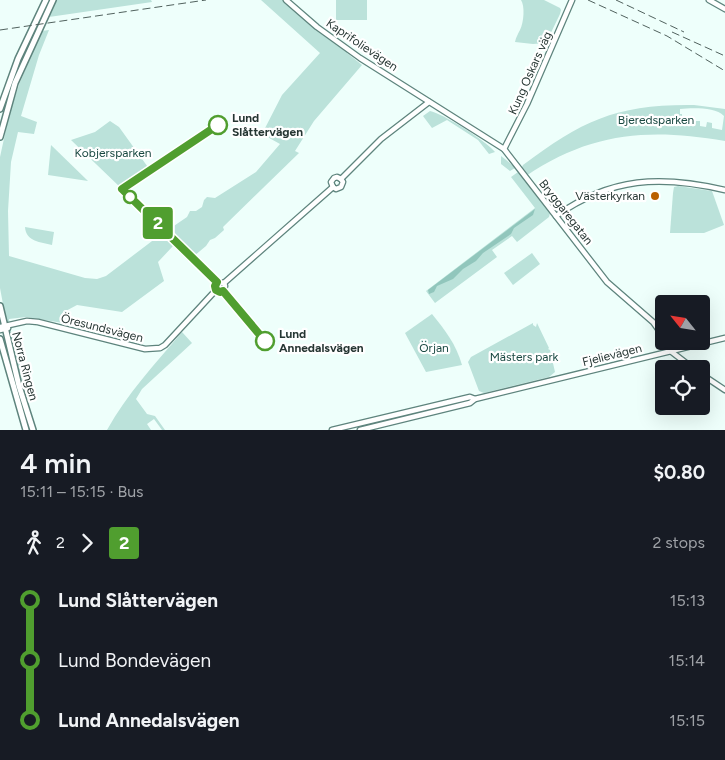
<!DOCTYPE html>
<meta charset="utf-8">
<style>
body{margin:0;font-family:Figtree,sans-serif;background:#20242c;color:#f1f3f6;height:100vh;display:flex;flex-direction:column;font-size:19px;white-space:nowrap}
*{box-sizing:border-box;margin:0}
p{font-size:16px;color:#9ea1a6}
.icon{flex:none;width:28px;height:28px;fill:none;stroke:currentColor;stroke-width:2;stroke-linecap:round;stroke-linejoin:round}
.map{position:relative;height:430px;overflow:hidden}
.panel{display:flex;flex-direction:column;background:#171b24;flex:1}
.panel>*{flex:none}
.badge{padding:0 10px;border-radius:4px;font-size:18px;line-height:32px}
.needle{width:32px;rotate:300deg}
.controls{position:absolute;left:655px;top:295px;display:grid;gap:10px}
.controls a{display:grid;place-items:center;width:55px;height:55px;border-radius:5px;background:#171b24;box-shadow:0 5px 20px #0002;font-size:25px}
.map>.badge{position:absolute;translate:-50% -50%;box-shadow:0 0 0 2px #fff}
.legs{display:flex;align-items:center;gap:8px;height:55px;padding:0 20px;font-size:16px}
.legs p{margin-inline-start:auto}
.summary{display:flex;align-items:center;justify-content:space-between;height:85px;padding:0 20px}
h1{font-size:28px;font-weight:600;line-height:38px}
ul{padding:0 20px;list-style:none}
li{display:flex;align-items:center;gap:18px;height:60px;font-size:19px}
li i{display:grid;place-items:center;width:8px;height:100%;margin:0 6px;background:currentColor}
li i::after{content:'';width:12px;height:12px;margin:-6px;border:4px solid;border-radius:50%;background:#171b24}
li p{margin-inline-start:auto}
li:first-child i{background:linear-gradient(#0000 50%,currentColor 0)}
li:last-child i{background:linear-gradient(currentColor 50%,#0000 0)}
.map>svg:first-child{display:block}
.green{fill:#bbe2da;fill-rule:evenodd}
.forest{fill:#91c6bc}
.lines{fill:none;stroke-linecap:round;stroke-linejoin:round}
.secondary-casing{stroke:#5e847d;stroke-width:7}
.primary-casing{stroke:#5e847d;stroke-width:8}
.secondary{stroke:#fff;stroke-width:4.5}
.primary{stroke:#fff;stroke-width:5}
.rail{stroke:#51625e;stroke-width:1;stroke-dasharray:8 4;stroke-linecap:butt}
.line-1-casing{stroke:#fff;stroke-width:11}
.line-1{stroke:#509e2f;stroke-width:8}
.stop-1-dot{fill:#fff;stroke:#509e2f;stroke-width:2.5}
.poi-dot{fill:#ba6000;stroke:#fff;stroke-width:2}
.labels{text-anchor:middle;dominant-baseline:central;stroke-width:4.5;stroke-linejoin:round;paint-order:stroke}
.street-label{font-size:12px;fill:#263633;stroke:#fff}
.stop-label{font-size:12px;font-weight:bold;fill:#263633;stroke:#fff;text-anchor:start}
.park-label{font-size:12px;fill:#194841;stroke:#fff}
.poi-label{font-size:12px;fill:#263633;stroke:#fff;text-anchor:end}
</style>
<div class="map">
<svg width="725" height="430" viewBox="0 0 725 430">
<rect width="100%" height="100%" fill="#eefffb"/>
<!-- green -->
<g class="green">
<path d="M57 0H151L152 2 49 17Z"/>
<path d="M261 0H286L349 50 347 53 362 65 314 121 295 151 299 153 223 227 224 230 215 238 210 240 206 246 188 261 173 246 158 262 164 281 122 312 77 305 62 313 63 323 26 317 9 319 10 327 25 385H23L6 320 0 288V157L10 111 20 82 42 31 49 30 39 55 21 116 37 122 34 134 18 132 11 162 8 211 9 256 85 278 97 279 106 276 160 235 150 224 154 222 165 232 187 217 190 211H196L202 207 204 200 207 197 215 198 256 172 280 144 262 134 282 95 320 53Z"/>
<rect x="336" y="0" width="31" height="20"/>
<path d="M521 0H544L560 8 561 10 560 14 546 43 533 44 515 42C516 37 518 34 520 30 524 22 525 6 521 0Z"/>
<path d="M694 105 725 109V141C649 128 591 132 526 176L521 169 523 165C583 120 617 104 694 105ZM680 109C693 108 715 107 724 116L722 130 712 128V123L707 122 706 127 700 126V121H696L695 125 682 123V114H680Z"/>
<path d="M430 111C442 113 488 142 495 152L489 154 478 140 447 120 432 128 423 116Z"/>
<path d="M110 121 119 127 150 170 122 189 71 140 95 132Z"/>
<path d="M51 145 88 181 48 175Z"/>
<path d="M501 156C521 170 535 193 550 213L549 217 517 242 512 236 492 250 497 257 435 303 426 291 535 208 511 177 518 172 515 168 510 171 501 164Z"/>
<path d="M678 186 712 191 724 225 704 233H670L673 193 674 187Z"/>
<path d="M25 227 54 232 52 245C41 242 26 242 25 227Z"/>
<path d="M532 253 540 264 513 285 504 273Z"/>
<path d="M432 314C445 330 456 344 462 365L426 372 405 333Z"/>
<path d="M533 323V325L536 327 537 323 549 348 548 349 550 350 555 372 549 377 484 393 479 391 468 362 471 357Z"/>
<path d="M182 332 192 343 142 389 136 399 147 414 155 416 165 430H162L154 419 147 424 151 430H107C127 394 155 364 182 332Z"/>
</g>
<!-- forest -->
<path class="forest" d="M535 209 533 215 514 228 511 234 483 253 476 261 463 269 453 279 437 286 434 292 429 294 428 290Z"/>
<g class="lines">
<!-- secondary casing -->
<g class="secondary-casing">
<g id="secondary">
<path d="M286 0 317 27 360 58 504 149 607 282 653 322 658 329 664 346 694 369"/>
<path d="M709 0 725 9"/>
<path d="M504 149 527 104 572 0"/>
<path d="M333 187 331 182 334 178 337 177 341 179 381 139 429 102"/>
<path d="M333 187 336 189 341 187 343 182 341 179"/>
<path d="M556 216C611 177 661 175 725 190"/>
<path d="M216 290 219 292 224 290 225 286 224 283"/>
<path d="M0 327 27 321 38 322 145 349 160 348 165 345 216 290 215 286 217 282 224 283 333 187"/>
<path d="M0 330 8 328"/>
<path d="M701 374 725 390"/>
<path d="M332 430 470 397 475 399"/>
<path d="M360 430 470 403 475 399 725 338"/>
</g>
</g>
<!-- primary casing -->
<g class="primary-casing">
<g id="primary">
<path d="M0 109 18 59 46 0"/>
<path d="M0 137 15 83 53 0"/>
<path d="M0 306 19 386 33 430"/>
<path d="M0 339 26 430"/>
</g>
</g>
<!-- secondary -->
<use href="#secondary" class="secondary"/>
<!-- primary -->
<use href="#primary" class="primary"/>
<!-- rail -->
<g class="rail">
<path d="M588 0 667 36 725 71"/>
<path d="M616 0 684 32"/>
<path d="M0 30 206 0"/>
<path d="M672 32 725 56"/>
</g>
</g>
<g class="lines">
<!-- line-1 casing -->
<g class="line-1-casing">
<path id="line-1" d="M218 125 122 189 217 282 215 286 216 290 220 292 223 291 265 341"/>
</g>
<!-- line-1 -->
<use href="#line-1" class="line-1"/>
</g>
<!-- markers -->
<g class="stop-1-dot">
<circle cx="218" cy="125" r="9"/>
<circle cx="130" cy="197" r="6"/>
<circle cx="265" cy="341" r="9"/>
</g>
<circle class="poi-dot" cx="655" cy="196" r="5"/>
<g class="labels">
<!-- street labels -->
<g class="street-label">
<text transform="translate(362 45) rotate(34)">Kaprifolievägen</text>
<text transform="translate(530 73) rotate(-66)">Kung Oskars väg</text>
<text transform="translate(566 212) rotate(52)">Bryggaregatan</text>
<text transform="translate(102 328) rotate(14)">Öresundsvägen</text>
<text transform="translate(612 355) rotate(-14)">Fjelievägen</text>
<text transform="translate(25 366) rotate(75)">Norra Ringen</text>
</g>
<!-- stop labels -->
<g class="stop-label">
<text x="232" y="118">Lund<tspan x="232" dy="14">Slåttervägen</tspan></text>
<text x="279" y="334">Lund<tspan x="279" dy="14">Annedalsvägen</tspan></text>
</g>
<!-- park labels -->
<g class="park-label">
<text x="656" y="120">Bjeredsparken</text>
<text x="113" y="153">Kobjersparken</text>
<text x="434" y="348">Örjan</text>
<text x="524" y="357">Mästers park</text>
</g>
<!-- poi labels -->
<g class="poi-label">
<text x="645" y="196">Västerkyrkan</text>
</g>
</g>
</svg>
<div class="controls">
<a><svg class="needle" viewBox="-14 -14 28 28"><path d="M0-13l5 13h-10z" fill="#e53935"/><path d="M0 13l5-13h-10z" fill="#9ea1a6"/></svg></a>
<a><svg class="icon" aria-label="locate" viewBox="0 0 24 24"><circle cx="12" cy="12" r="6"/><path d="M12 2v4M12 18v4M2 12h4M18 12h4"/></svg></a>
</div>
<b class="badge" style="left:158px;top:223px;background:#509e2f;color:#fff">2</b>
</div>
<section class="panel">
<div class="summary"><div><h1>4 min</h1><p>15:11 – 15:15 · Bus</p></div><b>$0.80</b></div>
<div class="legs"><svg class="icon" aria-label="walk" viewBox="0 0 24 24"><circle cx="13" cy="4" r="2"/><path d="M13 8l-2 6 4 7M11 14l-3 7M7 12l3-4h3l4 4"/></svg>2<svg class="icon" aria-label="forward" viewBox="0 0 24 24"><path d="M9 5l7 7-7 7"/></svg><b class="badge" style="background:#509e2f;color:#fff">2</b><p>2 stops</p></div>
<ul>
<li><i style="color:#509e2f"></i><b>Lund Slåttervägen</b><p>15:13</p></li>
<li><i style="color:#509e2f"></i><span>Lund Bondevägen</span><p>15:14</p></li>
<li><i style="color:#509e2f"></i><b>Lund Annedalsvägen</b><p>15:15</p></li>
</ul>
</section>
